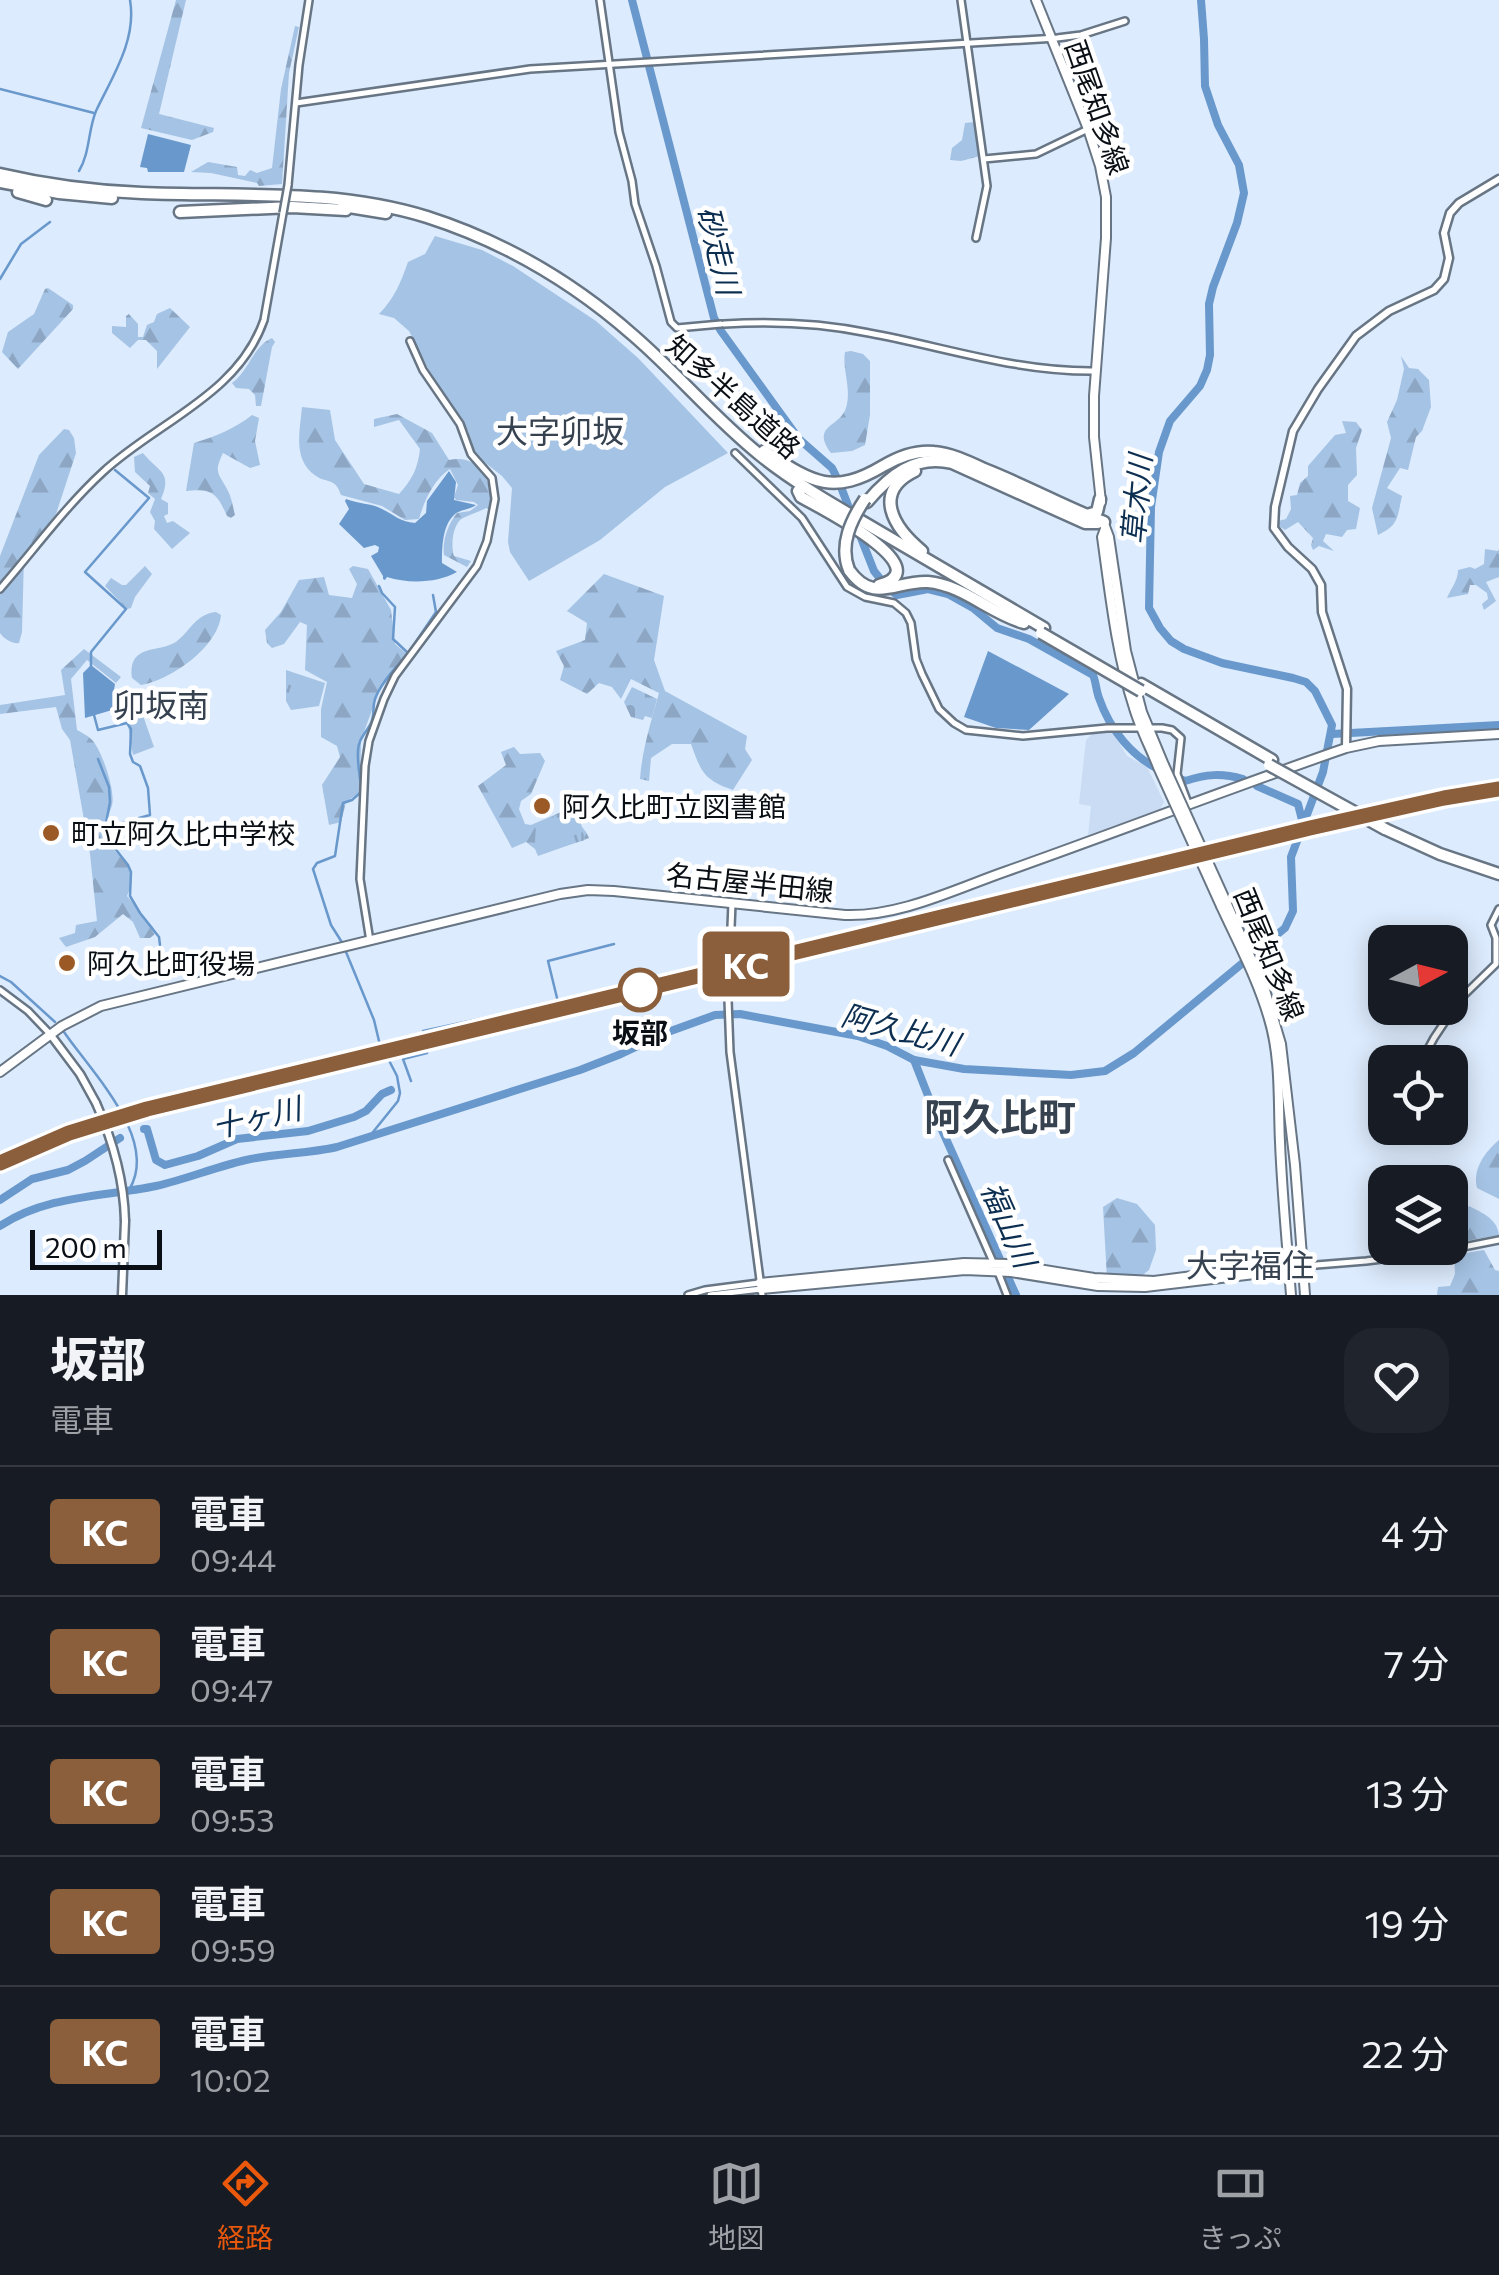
<!DOCTYPE html>
<html lang="ja">
<meta charset="utf-8">
<style>
body{margin:0;font-family:Commissioner,"Noto Sans JP",sans-serif;background:#20242c;color:#f1f3f6;height:100vh;display:flex;flex-direction:column;font-size:38px;white-space:nowrap}
*{box-sizing:border-box;margin:0}
p{font-size:32px;color:#9ea1a6}
.icon{flex:none;width:55px;height:55px;fill:none;stroke:currentColor;stroke-width:2;stroke-linecap:round;stroke-linejoin:round}
.map{position:relative;height:1295px;overflow:hidden}
.side{display:flex;flex-direction:column;background:#171b24;flex:1}
.side>*{flex:none}
.badge{padding:0 20px;border-radius:8px;font-size:35px;line-height:65px}
.needle{width:65px;rotate:83deg}
.fabs{position:absolute;left:1368px;top:925px;display:grid;gap:20px}
.fabs a{display:grid;place-items:center;width:100px;height:100px;border-radius:20px;background:#171b24;box-shadow:0 5px 25px #0003;font-size:50px}
.scale{position:absolute;left:30px;bottom:25px;width:132px;box-sizing:border-box;padding-left:10px;border:5px solid #0a0f15;border-top:0;font-size:28px;line-height:35px;white-space:nowrap;color:#0a0f15;-webkit-text-stroke:8px #fff;paint-order:stroke}
.map>.badge{position:absolute;translate:-50% -50%;box-shadow:0 0 0 5px #fff}
.round{display:grid;place-items:center;flex:none;width:105px;height:105px;border-radius:30px;background:#20242c}
.head{display:flex;align-items:center;justify-content:space-between;height:170px;padding:0 50px}
h1{font-size:48px;font-weight:800;line-height:75px}
ul{padding:0;list-style:none}
li{display:flex;align-items:center;gap:30px;height:130px;padding:0 50px;border-top:2px solid #363941}
li div{flex:1}
li b{display:block;font-size:38px}
li em{font-style:normal}
li .badge{min-width:110px;font-weight:700;text-align:center}
.tabs{display:flex;justify-content:space-around;align-items:center;height:140px;border-top:2px solid #363941;background:#171b24;font-size:28px;color:#9ea1a6}
.tabs a{display:grid;justify-items:center;gap:5px}
.tabs .selected{color:#ea580c}
.map>svg:first-child{display:block}
.built{fill:#c9dcf3}
.forest{fill:url(#forest-firs)}
.cemetery{fill:url(#cemetery-stones)}
.park{fill:url(#park-tufts)}
.pitch{fill:#a5c3e4}
.water{fill:#6998cc}
.lines{fill:none;stroke-linecap:round;stroke-linejoin:round}
.stream{stroke:#6998cc;stroke-width:2.5}
.river{stroke:#6998cc;stroke-width:8}
.tertiary-casing{stroke:#677584;stroke-width:10}
.secondary-casing{stroke:#677584;stroke-width:11}
.primary-casing{stroke:#677584;stroke-width:12}
.motorway-casing{stroke:#677584;stroke-width:15}
.tertiary{stroke:#fff;stroke-width:5}
.secondary{stroke:#fff;stroke-width:6}
.primary{stroke:#fff;stroke-width:8}
.motorway{stroke:#fff;stroke-width:10}
.rail{stroke:#292f37;stroke-width:2.5}
.tertiary-bridge-casing{stroke:#677584;stroke-width:10;stroke-linecap:butt}
.secondary-bridge-casing{stroke:#677584;stroke-width:11;stroke-linecap:butt}
.primary-bridge-casing{stroke:#677584;stroke-width:12;stroke-linecap:butt}
.motorway-bridge-casing{stroke:#677584;stroke-width:15;stroke-linecap:butt}
.tertiary-bridge{stroke:#fff;stroke-width:5}
.secondary-bridge{stroke:#fff;stroke-width:6}
.primary-bridge{stroke:#fff;stroke-width:8}
.motorway-bridge{stroke:#fff;stroke-width:10}
.line-casing{stroke:#fff;stroke-width:22}
.line{stroke:#8b5e3c;stroke-width:15}
.poi-dot{fill:#9b5a25;stroke:#fff;stroke-width:4}
.stop-dot{fill:#fff;stroke:#8b5e3c;stroke-width:5}
.labels{text-anchor:middle;dominant-baseline:central;stroke-width:9;stroke-linejoin:round;paint-order:stroke}
.street-label{font-size:28px;fill:#0a0f15;stroke:#fff}
.poi-label{font-size:28px;fill:#0a0f15;stroke:#fff;text-anchor:start}
.stop-label{font-size:28px;font-weight:bold;fill:#0a0f15;stroke:#fff}
.water-label{font-size:30px;font-style:italic;fill:#0c2e51;stroke:#fff}
.quarter-label{font-size:32px;fill:#364250;stroke:#fff}
.district-label{font-size:38px;font-weight:bold;fill:#364250;stroke:#fff}
</style>
<div class="map">
<svg width="1499" height="1295" viewBox="0 0 1499 1295">
<defs>
<pattern id="forest-firs" width="22" height="20" patternUnits="userSpaceOnUse" patternTransform="scale(2.5)"><rect width="22" height="20" fill="#a5c3e4"/><path d="M5 1l3.5 6h-7zM16 11l3.5 6h-7z" fill="#8da6c3"/></pattern>
<pattern id="cemetery-stones" width="16" height="16" patternUnits="userSpaceOnUse" patternTransform="scale(2.5)"><rect width="16" height="16" fill="#a5c3e4"/><path d="M2 7V4a2 2 0 0 1 4 0v3zM10 15v-3a2 2 0 0 1 4 0v3z" fill="#8da6c3"/></pattern>
<pattern id="park-tufts" width="24" height="20" patternUnits="userSpaceOnUse" patternTransform="scale(2.5)"><rect width="24" height="20" fill="#a5c3e4"/><path d="M3 7l-1-3M5 7V3M7 7l1-3M15 17l-1-3M17 17v-4M19 17l1-3" fill="none" stroke="#8da6c3"/></pattern>
</defs>
<rect width="100%" height="100%" fill="#dcebfd"/>
<!-- built -->
<path class="built" d="M1110 733 1115 736 1127 756 1147 767 1164 802 1160 809 1088 835 1091 806 1079 804 1086 740 1092 734Z"/>
<!-- forest -->
<g class="forest">
<path d="M176 0H186L159 114 214 128 213 132 192 140 141 128Z"/>
<path d="M295 26 299 27 289 73 282 184 259 186 257 183 211 173 191 172 208 162 237 167 238 175 245 176 250 170 257 173 272 168 281 89Z"/>
<path d="M48 288 73 305V309L18 369 2 352 8 332 34 314 45 289Z"/>
<path d="M170 308 190 327 157 369V351L146 340H138L130 348 112 333V326L126 327V316L129 314 138 324V337H143L147 325 154 322 157 314Z"/>
<path d="M272 338 275 342 272 347 261 406H256L255 395 249 389 236 388 232 383C250 370 252 347 272 338Z"/>
<path d="M851 351 863 354 870 361V415L865 445 852 451 831 453C811 425 839 428 846 408 852 389 842 370 845 352Z"/>
<path d="M1401 356 1409 368 1418 369 1429 380 1431 407 1422 431 1416 437 1408 470 1400 468 1387 488 1402 496C1397 518 1399 525 1378 535L1372 508 1391 438 1387 422 1397 400 1404 369Z"/>
<path d="M302 407 330 410 335 440 364 484 399 494C412 480 418 468 420 449L399 420 374 427V419L397 414 432 433 449 460C481 453 494 483 491 511L486 508C479 512 465 516 460 520 452 529 451 546 454 556L471 561 467 567 444 555C442 541 448 524 457 513L470 511 478 505 474 502 456 500 454 497 458 485 450 469C434 479 424 501 419 519L405 520 382 506 341 495C335 477 328 484 316 476 292 460 300 431 302 407Z"/>
<path d="M252 415 259 418 255 441 260 465 250 468 223 453C213 474 219 473 228 491 232 498 233 508 235 515L231 518 227 516C217 493 212 488 186 491L194 443C214 437 236 428 252 415Z"/>
<path d="M1342 421 1356 422 1362 430 1356 448 1357 475 1348 485V501L1360 508 1356 529 1347 530 1342 537 1326 534 1323 541 1334 551 1319 546 1313 550 1311 545 1313 538 1298 522 1285 530 1279 526 1278 521 1286 519 1291 509 1290 496 1297 495 1300 483 1308 476V466L1335 435 1346 433Z"/>
<path d="M64 429 69 430 74 438 76 453 56 514 24 556 22 632 19 643C12 644 4 639 0 633V556L39 455Z"/>
<path d="M143 453C158 472 173 471 161 499L168 503V514L164 516 167 523 173 521 190 533 172 549 154 529 155 521 150 512 155 499 148 493 150 486 135 472 134 457Z"/>
<path d="M1485 549 1498 551 1499 549V577L1486 582 1496 601 1484 610 1482 604 1488 599 1487 593 1476 585H1470L1468 594 1447 598C1451 588 1458 581 1458 570L1470 567 1475 569 1484 564Z"/>
<path d="M145 566 152 574 135 597 131 608 127 609 105 586 111 578 122 585H126Z"/>
<path d="M353 566 368 569 391 610 395 644 408 655 379 691 361 740 360 792 346 802 341 822 329 825 322 785 340 757 337 746 321 737V709L327 682 305 670 307 625 300 622 284 644 272 648 267 643 265 630 281 612 299 580 324 577 329 595 352 598 357 584 349 569Z"/>
<path d="M604 574 664 596 654 660 665 691 747 736 745 749 752 760 733 790C704 780 701 772 691 744H672L651 758 649 781 640 779C642 750 651 722 659 693L631 679 621 699 612 687 599 683 587 694 560 680 564 666 556 651 585 640 587 623 567 611Z"/>
<path d="M216 612 221 615C218 647 171 680 141 685L132 678C128 642 160 654 177 641 192 629 196 614 216 612Z"/>
<path d="M84 649 121 677 116 683 87 660 71 679 77 730C82 733 87 735 91 739 101 747 116 792 112 805 109 817 103 821 106 834 111 860 144 860 127 896L153 927 155 934 150 938H140L133 922 123 914 95 937 66 947 59 938 75 933 76 925 97 921 90 854 70 740 62 729 56 707 0 714V705L65 695 61 670Z"/>
<path d="M514 747 520 754 540 753 545 761 531 794 521 801 519 809 525 824 531 825 568 809C573 821 584 825 589 838L538 856 535 849 526 842 512 848 478 786 506 765 501 752Z"/>
<path d="M1499 1140V1199L1477 1188C1472 1169 1485 1152 1499 1140Z"/>
<path d="M1117 1198 1137 1204 1155 1225 1156 1250 1149 1270 1131 1284 1107 1279 1103 1207Z"/>
<path d="M1469 1206C1482 1213 1497 1218 1499 1235L1450 1244 1461 1214Z"/>
<path d="M1484 1250 1495 1270 1499 1271V1295H1437L1438 1287 1450 1286 1455 1274 1454 1255Z"/>
</g>
<!-- cemetery -->
<path class="cemetery" d="M632 687 657 699 652 718 645 716 643 720 631 717 624 702Z"/>
<!-- park -->
<g class="park">
<path d="M975 122 980 156 961 161 950 160 952 148 962 140 965 123Z"/>
<path d="M286 670 325 683 319 706 291 710 286 701Z"/>
<path d="M141 710 154 747 133 755 126 713Z"/>
<path d="M570 809 581 824 585 840 545 852 535 842 536 824Z"/>
</g>
<!-- pitch -->
<path class="pitch" d="M435 236 482 250 513 266 596 321 638 358 728 453 665 487 600 540 529 581 510 552 508 542 512 488 502 476 478 457 473 451 468 431 429 370 409 331 394 318 379 314C394 299 401 282 408 262L425 254Z"/>
<!-- water -->
<g class="water">
<path d="M148 134 191 145 184 172H148L147 168 140 167Z"/>
<path d="M449 471 456 482 454 500 476 505C470 510 460 509 454 515 442 526 442 549 442 563L457 572C437 583 409 584 387 577L385 580 383 579V576L371 556 378 552 379 547 375 545 364 548 339 524 349 509 345 501 346 499C358 504 371 503 382 509 394 515 401 522 415 523L426 513 427 501Z"/>
<path d="M988 651 1069 694 1029 730 996 728 964 717Z"/>
<path d="M91 665 115 684 113 696 119 708 85 718 83 673Z"/>
</g>
<g class="lines">
<!-- stream -->
<g class="stream">
<path d="M0 89 94 113"/>
<path d="M79 171C90 153 88 130 96 111 112 77 137 40 130 0"/>
<path d="M0 279 21 244 50 222"/>
<path d="M411 649 436 612 433 595"/>
<path d="M91 667V652L126 609 85 572 149 498 115 470"/>
<path d="M94 715 98 730 127 723 131 729 130 754 133 762 140 766 148 788 150 815 107 827"/>
<path d="M98 759 109 787 110 802 106 823 110 842 128 865 131 872 130 896 140 913 159 937 160 945"/>
<path d="M343 944 331 925 313 869 317 863 335 856 343 803 352 800 361 792C361 778 357 766 358 751 358 739 366 733 371 723 375 714 372 708 375 699 381 682 397 667 408 653L393 639 395 607 382 593 379 586"/>
<path d="M346 952 374 1020 379 1041 397 1076 400 1093 398 1101 369 1137"/>
<path d="M0 976 11 982 55 1022"/>
<path d="M64 1032C92 1073 160 1140 129 1190"/>
<path d="M411 1081 403 1059 427 1053 423 1031 558 1002 548 961 614 944"/>
</g>
<!-- river -->
<g class="river">
<path d="M632 0 714 318 721 331 799 439 832 468 836 476"/>
<path d="M841 487 849 508"/>
<path d="M861 538 874 571 882 581"/>
<path d="M893 592 897 595 928 589 948 594 973 608 997 628 1029 639 1093 675C1096 682 1096 690 1099 698 1110 730 1132 757 1162 771"/>
<path d="M1332 734 1499 725"/>
<path d="M1175 777 1185 781C1206 774 1222 773 1243 779"/>
<path d="M1257 786 1298 804 1303 824"/>
<path d="M914 1060 938 1121 1016 1295"/>
<path d="M144 1129H147L156 1160 165 1165 198 1156 237 1139 308 1131 354 1117 366 1111 382 1094 391 1090"/>
<path d="M0 1200 32 1179 68 1170 85 1161 120 1138"/>
<path d="M0 1226C47 1195 103 1197 156 1186 187 1179 215 1167 246 1160 276 1153 307 1154 337 1147L580 1070 621 1054 668 1032 715 1015 740 1014 858 1036 887 1046 914 1060 964 1069 1071 1075 1105 1071 1134 1053 1285 928 1293 911 1291 857 1323 772 1332 725 1315 691 1306 682 1293 678 1222 663 1184 649 1171 641 1160 628 1149 608 1151 507 1159 452 1170 421 1200 386 1207 370 1210 355 1209 304 1213 287 1237 223 1244 193 1239 165 1218 125 1205 86 1204 39 1201 0"/>
</g>
<!-- tertiary casing -->
<g class="tertiary-casing">
<g id="tertiary">
<path d="M600 0 619 132 632 181 635 204 656 266 671 322 677 328 721 324"/>
<path d="M961 0 987 186 976 238"/>
<path d="M296 103 530 69 1057 38 1081 35 1125 21"/>
<path d="M984 159 1036 154 1088 129"/>
<path d="M288 185 299 65 309 0"/>
<path d="M724 324C772 321 821 323 869 333 945 347 1016 372 1095 371"/>
<path d="M735 453 802 518 847 587 865 597 894 603 906 613 911 623 916 659 922 674 939 709 954 723 966 730 1023 736 1107 728H1162L1172 730 1181 738 1177 774 1188 803"/>
<path d="M0 589C34 550 65 507 103 472 157 422 238 395 264 320L283 213"/>
<path d="M732 903 728 1000 730 1052 762 1295"/>
<path d="M370 941 360 879 365 766 369 741 384 699 395 676 477 566 487 541 495 499 492 478 471 454 460 424 423 370 410 341"/>
<path d="M0 990 28 1011 50 1034"/>
<path d="M1421 1062 1434 1038 1460 999 1496 964V938L1491 925 1499 909"/>
<path d="M1378 1130 1385 1126"/>
<path d="M948 1160 993 1262"/>
<path d="M1304 1266 1366 1261 1438 1252 1499 1240"/>
<path d="M998 1272 1007 1295"/>
<path d="M688 1295 705 1290 759 1283"/>
<path d="M710 1295 761 1289"/>
</g>
</g>
<!-- secondary casing -->
<g class="secondary-casing">
<g id="secondary">
<path d="M1346 748 1347 689 1322 612 1321 585 1312 569 1288 547 1274 528 1275 507 1293 431 1318 389 1356 336 1389 311 1434 290 1444 279 1449 258 1444 233 1450 213 1459 203 1499 179"/>
<path d="M50 1034 80 1074 96 1103"/>
<path d="M122 1295 125 1221"/>
</g>
</g>
<!-- primary casing -->
<g class="primary-casing">
<g id="primary">
<path d="M1036 0 1088 129 1100 166 1106 197V238L1094 396V437L1101 502"/>
<path d="M1103 521 1109 537 1126 651 1142 712 1164 765"/>
<path d="M1105 529 1102 537C1110 594 1116 653 1134 708 1140 728 1150 747 1158 767"/>
<path d="M1227 904 1265 990 1281 1044 1295 1165 1305 1295"/>
<path d="M1221 906C1238 943 1258 980 1269 1019 1281 1059 1278 1101 1280 1142 1282 1193 1287 1244 1291 1295"/>
<path d="M0 1072 62 1026 101 1006 560 894 588 890 614 891 845 915C900 917 955 889 1007 871 1120 831 1233 787 1346 748L1379 741 1499 734"/>
<path d="M760 1283 964 1263 1008 1264 1094 1278 1154 1281 1223 1272"/>
<path d="M761 1289 965 1270 1011 1272 1098 1286 1145 1287 1289 1270 1301 1266"/>
</g>
</g>
<!-- motorway casing -->
<g class="motorway-casing">
<g id="motorway">
<path d="M0 174C47 185 94 191 142 193 238 197 333 188 427 217 505 242 573 282 634 336 678 374 715 419 760 455 796 484 836 506 875 529 931 562 988 595 1044 628"/>
<path d="M0 182 59 193 112 198"/>
<path d="M18 192 46 200"/>
<path d="M343 206 386 213"/>
<path d="M180 212 292 207 346 210"/>
<path d="M764 451C811 481 831 497 883 466 898 457 915 450 934 452 950 453 969 462 984 469 1025 485 1063 506 1104 522"/>
<path d="M915 471C871 492 894 528 922 551"/>
<path d="M798 491 801 497C815 505 943 569 879 585"/>
<path d="M867 502C889 476 915 454 952 463L1085 523H1098"/>
<path d="M1087 515 1097 512 1100 499"/>
<path d="M849 570C874 605 896 580 928 582 963 585 991 614 1024 623"/>
<path d="M1141 684 1272 760"/>
<path d="M1385 829 1440 854 1499 874"/>
</g>
</g>
<!-- tertiary -->
<use href="#tertiary" class="tertiary"/>
<!-- secondary -->
<use href="#secondary" class="secondary"/>
<!-- primary -->
<use href="#primary" class="primary"/>
<!-- motorway -->
<use href="#motorway" class="motorway"/>
<!-- rail -->
<path class="rail" d="M0 1163 69 1133 147 1109 1310 828 1444 798 1499 789"/>
<!-- tertiary-bridge casing -->
<g class="tertiary-bridge-casing">
<path id="tertiary-bridge" d="M283 213 288 185"/>
</g>
<!-- secondary-bridge casing -->
<g class="secondary-bridge-casing">
<path id="secondary-bridge" d="M96 1103C113 1141 124 1180 125 1221"/>
</g>
<!-- primary-bridge casing -->
<g class="primary-bridge-casing">
<g id="primary-bridge">
<path d="M1164 765 1227 904"/>
<path d="M1158 767 1221 906"/>
</g>
</g>
<!-- motorway-bridge casing -->
<g class="motorway-bridge-casing">
<g id="motorway-bridge">
<path d="M849 570C839 545 851 520 865 499"/>
<path d="M1041 633 1141 691"/>
<path d="M1269 765 1385 829"/>
</g>
</g>
<!-- tertiary-bridge -->
<use href="#tertiary-bridge" class="tertiary-bridge"/>
<!-- secondary-bridge -->
<use href="#secondary-bridge" class="secondary-bridge"/>
<!-- primary-bridge -->
<use href="#primary-bridge" class="primary-bridge"/>
<!-- motorway-bridge -->
<use href="#motorway-bridge" class="motorway-bridge"/>
</g>
<g class="lines">
<!-- line casing -->
<g class="line-casing">
<path id="line" d="M0 1163 69 1133 147 1109 1310 828 1444 798 1499 789"/>
</g>
<!-- line -->
<use href="#line" class="line"/>
</g>
<!-- markers -->
<g class="poi-dot">
<circle cx="542" cy="806" r="10"/>
<circle cx="51" cy="833" r="10"/>
<circle cx="67" cy="963" r="10"/>
</g>
<circle class="stop-dot" cx="640" cy="990" r="20"/>
<g class="labels">
<!-- street labels -->
<g class="street-label">
<text transform="translate(1098 107) rotate(71)">西尾知多線</text>
<text transform="translate(734 396) rotate(42)">知多半島道路</text>
<text transform="translate(750 882) rotate(6)">名古屋半田線</text>
<text transform="translate(1270 954) rotate(68)">西尾知多線</text>
</g>
<!-- poi labels -->
<g class="poi-label">
<text x="562" y="806">阿久比町立図書館</text>
<text x="71" y="833">町立阿久比中学校</text>
<text x="87" y="963">阿久比町役場</text>
</g>
<!-- stop labels -->
<g class="stop-label">
<text x="640" y="1032">坂部</text>
</g>
<!-- water labels -->
<g class="water-label">
<text transform="translate(720 250) rotate(76)">砂走川</text>
<text transform="translate(1135 499) rotate(-85)">草木川</text>
<text transform="translate(901 1028) rotate(15)">阿久比川</text>
<text transform="translate(256 1116) rotate(-13)">十ヶ川</text>
<text transform="translate(1010 1224) rotate(66)">福山川</text>
</g>
<!-- quarter labels -->
<g class="quarter-label">
<text x="560" y="430">大字卯坂</text>
<text x="161" y="704">卯坂南</text>
<text x="1250" y="1264">大字福住</text>
</g>
<!-- district labels -->
<g class="district-label">
<text x="1000" y="1115">阿久比町</text>
</g>
</g>
</svg>
<div class="fabs">
<a><svg class="needle" viewBox="-14 -14 28 28"><path d="M0-13l5 13h-10z" fill="#e53935"/><path d="M0 13l5-13h-10z" fill="#9ea1a6"/></svg></a>
<a><svg class="icon" aria-label="locate" viewBox="0 0 24 24"><circle cx="12" cy="12" r="6"/><path d="M12 2v4M12 18v4M2 12h4M18 12h4"/></svg></a>
<a><svg class="icon" aria-label="layers" viewBox="0 0 24 24"><path d="M12 4l9 5-9 5-9-5zM3 14l9 5 9-5"/></svg></a>
</div>
<div class="scale">200 m</div>
<b class="badge" style="left:746px;top:964px;background:#8b5e3c;color:#fff">KC</b>
</div>
<section class="side">
<div class="head"><div><h1>坂部</h1><p>電車</p></div><a class="round"><svg class="icon" aria-label="heart" viewBox="0 0 24 24"><path d="M12 20l-8-8c-3-5 5-10 8-4 3-6 11-1 8 4z"/></svg></a></div>
<ul>
<li><span class="badge" style="background:#8b5e3c;color:#fff">KC</span><div><b>電車</b><p>09:44</p></div><em>4 分</em></li>
<li><span class="badge" style="background:#8b5e3c;color:#fff">KC</span><div><b>電車</b><p>09:47</p></div><em>7 分</em></li>
<li><span class="badge" style="background:#8b5e3c;color:#fff">KC</span><div><b>電車</b><p>09:53</p></div><em>13 分</em></li>
<li><span class="badge" style="background:#8b5e3c;color:#fff">KC</span><div><b>電車</b><p>09:59</p></div><em>19 分</em></li>
<li><span class="badge" style="background:#8b5e3c;color:#fff">KC</span><div><b>電車</b><p>10:02</p></div><em>22 分</em></li>
</ul>
</section>
<nav class="tabs">
<a class="selected"><svg class="icon" aria-label="directions" viewBox="0 0 24 24"><path d="M12 3l9 9-9 9-9-9zM9 14v-3h6M13 9l2 2-2 2"/></svg>経路</a>
<a><svg class="icon" aria-label="map" viewBox="0 0 24 24"><path d="M3 6l6-2 6 2 6-2v14l-6 2-6-2-6 2zM9 4v14M15 6v14"/></svg>地図</a>
<a><svg class="icon" aria-label="tickets" viewBox="0 0 24 24"><path d="M3 7h18v10H3zM15 7v10"/></svg>きっぷ</a>
</nav>
